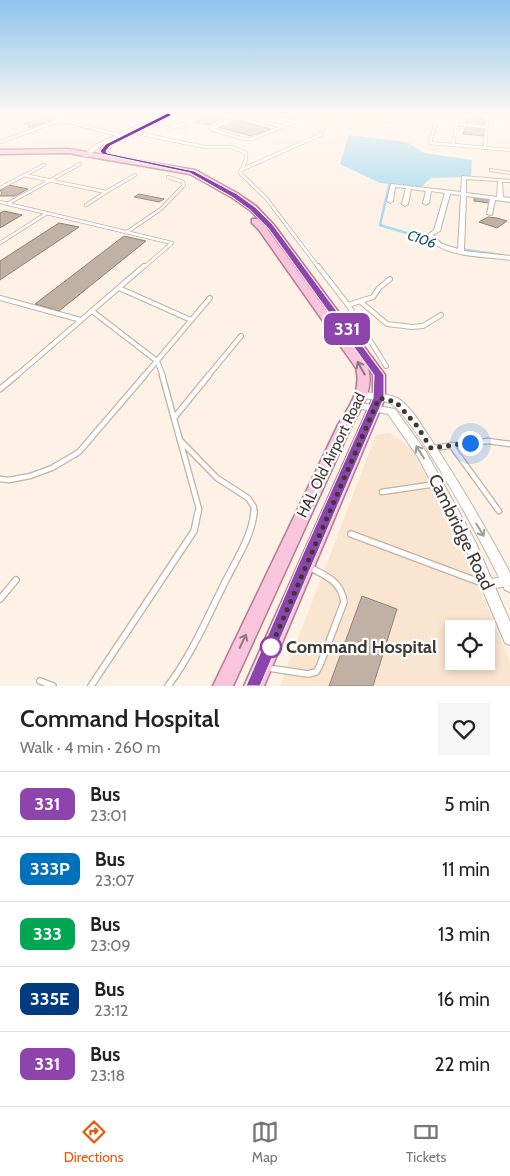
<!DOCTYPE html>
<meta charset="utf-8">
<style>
body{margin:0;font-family:Cabin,sans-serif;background:#f6f6f6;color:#222;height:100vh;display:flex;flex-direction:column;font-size:19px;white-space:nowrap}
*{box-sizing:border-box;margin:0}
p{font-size:16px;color:#767676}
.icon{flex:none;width:28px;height:28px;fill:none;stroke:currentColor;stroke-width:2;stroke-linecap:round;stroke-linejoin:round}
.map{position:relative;height:686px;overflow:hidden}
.details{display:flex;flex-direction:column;background:#fff;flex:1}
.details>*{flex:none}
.badge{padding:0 10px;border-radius:8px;font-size:18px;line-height:32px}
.controls{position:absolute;left:445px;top:620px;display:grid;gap:10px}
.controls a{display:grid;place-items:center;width:50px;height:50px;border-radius:0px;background:#fff;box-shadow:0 2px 8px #0003;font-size:25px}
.you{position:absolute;width:25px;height:25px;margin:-12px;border:4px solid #fff;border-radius:50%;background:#1a73e8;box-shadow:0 0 0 8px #1a73e833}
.map>.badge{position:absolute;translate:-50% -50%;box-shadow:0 0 0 2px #fff}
.round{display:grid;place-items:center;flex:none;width:52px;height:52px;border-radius:0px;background:#f6f6f6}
.summary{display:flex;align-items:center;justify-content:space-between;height:85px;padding:0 20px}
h1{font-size:24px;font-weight:600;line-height:38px}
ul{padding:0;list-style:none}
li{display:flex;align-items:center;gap:15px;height:65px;padding:0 20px;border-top:1px solid #e0e0e0}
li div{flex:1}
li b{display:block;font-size:19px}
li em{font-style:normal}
li .badge{min-width:55px;font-weight:700;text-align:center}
.menu{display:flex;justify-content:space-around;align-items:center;height:70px;border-top:1px solid #e0e0e0;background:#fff;font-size:14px;color:#767676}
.menu a{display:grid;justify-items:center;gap:2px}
.menu .current{color:#ea580c}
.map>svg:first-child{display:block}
.built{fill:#f9e5d0;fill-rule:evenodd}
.water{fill:#a7dbf2}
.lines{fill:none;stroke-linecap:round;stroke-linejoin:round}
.stream-far1{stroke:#a7dbf2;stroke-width:2}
.stream{stroke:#a7dbf2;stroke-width:2.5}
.building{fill:#c1b1a4;stroke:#908275}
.service-far3-casing{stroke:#c1b2a4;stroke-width:4}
.service-far2-casing{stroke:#c1b2a4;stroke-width:6}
.service-far1-casing{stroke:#c1b2a4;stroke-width:7}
.service-casing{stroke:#c1b2a4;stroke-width:8}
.minor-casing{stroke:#c1b2a4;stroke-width:2}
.tertiary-casing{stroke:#c1b2a4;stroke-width:2}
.secondary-casing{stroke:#c1b2a4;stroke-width:2}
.primary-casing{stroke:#b57b92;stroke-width:3}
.service-far3{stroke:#fff;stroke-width:2.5}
.service-far2{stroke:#fff;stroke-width:4}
.service-far1{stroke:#fff;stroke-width:4.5}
.service{stroke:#fff;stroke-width:5.5}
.minor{fill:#fff;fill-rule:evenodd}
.tertiary{fill:#fff;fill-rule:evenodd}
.secondary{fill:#fff;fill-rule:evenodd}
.primary{fill:#f9c5dc;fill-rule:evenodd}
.oneway{stroke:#92777e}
.oneway2{stroke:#9e9c98}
.line{fill:#8e44ad;stroke:#fff}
.walk{stroke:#3e3832;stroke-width:5;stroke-dasharray:0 9}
.stop-dot{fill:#fff;stroke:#8e44ad;stroke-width:2.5}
.labels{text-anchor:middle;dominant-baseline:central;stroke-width:4.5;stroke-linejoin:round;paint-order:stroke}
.far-water-label{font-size:14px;font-style:italic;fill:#0e5169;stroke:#fff}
.street-label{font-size:15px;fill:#3e3832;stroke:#fff}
.near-street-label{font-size:18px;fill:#3e3832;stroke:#fff}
.near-stop-label{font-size:18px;font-weight:bold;fill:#3e3832;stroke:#fff;text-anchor:start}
</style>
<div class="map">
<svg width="510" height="686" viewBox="0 0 510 686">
<rect width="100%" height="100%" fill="#fef1e5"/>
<!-- built -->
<path class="built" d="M390 433 411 448 460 542 510 662V686H280L376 435ZM454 629H486V661H454Z"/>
<!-- water -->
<path class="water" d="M349 135 407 142 424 153 472 160 471 177 431 178 420 188 380 183 340 164Z"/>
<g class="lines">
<!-- stream-far1 -->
<path class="stream-far1" d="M389 182 390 180"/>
<!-- stream -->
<g class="stream">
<path d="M390 181 380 225 433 241"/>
<path d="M460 249 501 255"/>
</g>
</g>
<!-- building -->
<g class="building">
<path d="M41 115H73L33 128 28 127 31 126 24 124 47 116Z"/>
<path d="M208 115H236L221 120 204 116Z"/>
<path d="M273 115H295L299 116 290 119Z"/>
<path d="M468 117 486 119 485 126 465 124Z"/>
<path d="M207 118 219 121 207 125 195 122Z"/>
<path d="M237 120 271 129 251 136 217 127Z"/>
<path d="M466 126 485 128 483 136 463 134Z"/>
<path d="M9 185 28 189 15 196H0L2 193 0 190Z"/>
<path d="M139 194 164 199 159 202 134 197Z"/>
<path d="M474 197 490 199 489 203 474 201Z"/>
<path d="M4 211 22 215 0 228V213Z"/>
<path d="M488 217 497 218 507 221 497 228 479 222Z"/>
<path d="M59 223 79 227 0 280V261Z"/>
<path d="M124 236 146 241 59 311 35 304Z"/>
<path d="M362 596 397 609 373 686H329Z"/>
</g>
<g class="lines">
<!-- service-far3 casing -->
<g class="service-far3-casing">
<g id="service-far3">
<path d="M129 115H139"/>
<path d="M142 115 154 119"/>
<path d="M240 115 284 127"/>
<path d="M242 115 211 129 244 139H252L311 115"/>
<path d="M265 115 294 122"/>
<path d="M339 115 376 119 380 115"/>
<path d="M438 115 430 143 510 150"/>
<path d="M464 115 510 119"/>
<path d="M1 118 11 115"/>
<path d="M378 119 396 121"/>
<path d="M61 120 118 135"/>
<path d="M170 124 186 128"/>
<path d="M456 124 486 127"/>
<path d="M169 129 205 115"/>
<path d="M132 132 205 147H232L246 153V160L240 173 266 198 319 268"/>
<path d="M0 142 74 115"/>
<path d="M453 145 458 115"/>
<path d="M485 147 487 117"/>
<path d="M241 170 322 134"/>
<path d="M24 175 106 192 86 205"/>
<path d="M0 188 44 165"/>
<path d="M106 192 135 175"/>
<path d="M0 202 172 243 143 268"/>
<path d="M7 204 80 164"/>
<path d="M127 232 161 209 184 185 183 182 168 177"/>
<path d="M0 243 47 213"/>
</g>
</g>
<!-- service-far2 casing -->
<g class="service-far2-casing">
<g id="service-far2">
<path d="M318 266 348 305 386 366"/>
<path d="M119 288 191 320"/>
<path d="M0 298 81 320"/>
<path d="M361 302 387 324 412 327 423 326 441 315"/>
<path d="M348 305 373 297 379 288 390 279"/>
<path d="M92 311 157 361 163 376"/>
<path d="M16 376 144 266"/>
<path d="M144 376 210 298"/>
<path d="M208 376 241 336"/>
</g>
</g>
<!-- service-far1 casing -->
<g class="service-far1-casing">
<g id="service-far1">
<path d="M162 375 199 509 198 513"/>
<path d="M0 389 17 375"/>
<path d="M174 418 209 375"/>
<path d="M180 440 217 478 248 498 254 507V513"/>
<path d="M451 445 499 511"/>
<path d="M433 448 488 441 510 444"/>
<path d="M0 479 9 480 30 476 52 468 79 452 145 375"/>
<path d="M382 492 436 484"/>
</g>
</g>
<!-- service casing -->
<g class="service-casing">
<g id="service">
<path d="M351 534 482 583"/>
<path d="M0 599 16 580"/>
<path d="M268 668 308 674 316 672 320 665 344 602C341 581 326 576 309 567"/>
<path d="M40 681 53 686"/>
<path d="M91 686 194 531 198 512"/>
<path d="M168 686C192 654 207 618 225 582 236 560 252 536 254 512"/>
</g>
</g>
<!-- minor casing -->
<g class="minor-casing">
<g id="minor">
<path d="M490 169 510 172V174L490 171Z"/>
<path d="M462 176 510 180V182H502L503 197 510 198V202L495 200 492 215 487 214 490 199 466 196 464 249V251L510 256V260C490 257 455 257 438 246 434 244 430 239 427 235L434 230 445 193 431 191 429 203 426 205 423 203 426 191 411 189 408 204 405 206 402 204 406 188 395 187 393 201 390 203 387 201 391 184 461 192ZM466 179 498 181 497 197 466 193ZM450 194 461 195 458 249 442 244 433 235 440 231Z"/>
<path d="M510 576V586L487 589 483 588 481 584 483 580Z"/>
</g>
</g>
<!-- tertiary casing -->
<g class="tertiary-casing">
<g id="tertiary">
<path d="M361 392C372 393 389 393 399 399 412 408 421 425 430 438 458 480 483 523 507 567L510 573V592L505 590C491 559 413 411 388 402L358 397 356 395 358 393Z"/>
<path d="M355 402 395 409 426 452 475 541 510 622V645L505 643 463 542 418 457 388 414 352 407 350 405 352 403Z"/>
</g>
</g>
<!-- secondary casing -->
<g class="secondary-casing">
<path id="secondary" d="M160 115H166L114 140 116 142 107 151 112 156V158H108L100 151 109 143 99 147 87 157 82 156 95 145Z"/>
</g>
<!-- primary casing -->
<g class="primary-casing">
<path id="primary" d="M68 149 195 170 237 193 256 206 274 225 385 375V398L264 686H244L373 398V375L368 368C374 389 362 407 352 425L233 686H213L338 425C349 407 362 390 356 368L259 230 252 223V219H258L265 226 349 342 268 229 250 210 231 197 190 174 68 153 0 154V150Z"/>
</g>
<!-- service-far3 -->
<use href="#service-far3" class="service-far3"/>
<!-- service-far2 -->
<use href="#service-far2" class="service-far2"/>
<!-- service-far1 -->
<use href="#service-far1" class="service-far1"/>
<!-- service -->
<use href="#service" class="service"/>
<!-- minor -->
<use href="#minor" class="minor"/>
<!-- tertiary -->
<use href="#tertiary" class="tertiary"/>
<!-- secondary -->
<use href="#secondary" class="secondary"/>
<!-- primary -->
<use href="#primary" class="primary"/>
</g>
<!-- one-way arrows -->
<defs><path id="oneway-shaft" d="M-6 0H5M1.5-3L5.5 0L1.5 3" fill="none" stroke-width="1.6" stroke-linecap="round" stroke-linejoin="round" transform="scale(1.25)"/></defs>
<g class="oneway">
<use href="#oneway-shaft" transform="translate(361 368) rotate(-119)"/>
<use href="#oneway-shaft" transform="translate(243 641) rotate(-65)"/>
</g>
<g class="oneway2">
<use href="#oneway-shaft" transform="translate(420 452) rotate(-122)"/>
<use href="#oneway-shaft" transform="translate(480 530) rotate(59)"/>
</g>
<!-- sky -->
<linearGradient id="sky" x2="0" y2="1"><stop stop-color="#8ec4ec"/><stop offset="0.55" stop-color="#fff9f3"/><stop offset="1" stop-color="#fff9f3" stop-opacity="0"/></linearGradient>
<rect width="510" height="211" fill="url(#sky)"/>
<!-- line -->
<path class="line" d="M168 113 172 115 110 146 106 151 107 153 194 171 237 194 255 207 273 225 384 375V398L312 565 260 686H246L298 565 373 398 374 375 268 228 250 210 232 197 190 173 102 154 100 151 106 144Z"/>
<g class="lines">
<!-- walk -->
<path class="walk" d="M271 647 270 649 379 398 396 402 417 426 431 448 470 443"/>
</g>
<!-- markers -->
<circle class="stop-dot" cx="271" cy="647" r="10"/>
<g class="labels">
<!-- far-water labels -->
<g class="far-water-label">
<text transform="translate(422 239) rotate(19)">C106</text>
</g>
<!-- street labels -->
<g class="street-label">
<text transform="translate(331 455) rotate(-64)">HAL Old Airport Road</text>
</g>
<!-- near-street labels -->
<g class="near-street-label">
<text transform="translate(461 532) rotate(64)">Cambridge Road</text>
</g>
<!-- near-stop labels -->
<g class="near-stop-label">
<text x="286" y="647">Command Hospital</text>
</g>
</g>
</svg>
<div class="controls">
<a><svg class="icon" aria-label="locate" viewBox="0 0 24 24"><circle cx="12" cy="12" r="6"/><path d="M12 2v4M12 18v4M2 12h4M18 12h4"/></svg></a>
</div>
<div class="you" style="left:470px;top:443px"></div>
<b class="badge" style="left:347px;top:329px;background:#8e44ad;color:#fff">331</b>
</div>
<section class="details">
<div class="summary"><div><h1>Command Hospital</h1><p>Walk · 4 min · 260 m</p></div><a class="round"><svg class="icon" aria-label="heart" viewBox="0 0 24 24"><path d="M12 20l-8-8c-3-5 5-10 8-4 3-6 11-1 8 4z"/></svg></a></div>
<ul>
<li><span class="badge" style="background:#8e44ad;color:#fff">331</span><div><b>Bus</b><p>23:01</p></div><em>5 min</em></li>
<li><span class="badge" style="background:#0072bc;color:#fff">333P</span><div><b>Bus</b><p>23:07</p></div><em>11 min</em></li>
<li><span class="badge" style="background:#00a651;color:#fff">333</span><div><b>Bus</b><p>23:09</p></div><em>13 min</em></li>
<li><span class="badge" style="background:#003b80;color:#fff">335E</span><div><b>Bus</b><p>23:12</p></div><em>16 min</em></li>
<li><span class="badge" style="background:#8e44ad;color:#fff">331</span><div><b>Bus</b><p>23:18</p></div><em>22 min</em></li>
</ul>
</section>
<nav class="menu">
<a class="current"><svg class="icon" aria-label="directions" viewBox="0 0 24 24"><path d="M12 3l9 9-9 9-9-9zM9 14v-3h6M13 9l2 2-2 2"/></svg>Directions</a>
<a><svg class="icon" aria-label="map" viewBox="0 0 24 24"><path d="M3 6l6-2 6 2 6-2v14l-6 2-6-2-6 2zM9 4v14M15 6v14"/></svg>Map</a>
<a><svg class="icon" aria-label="tickets" viewBox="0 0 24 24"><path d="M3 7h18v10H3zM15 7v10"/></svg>Tickets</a>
</nav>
